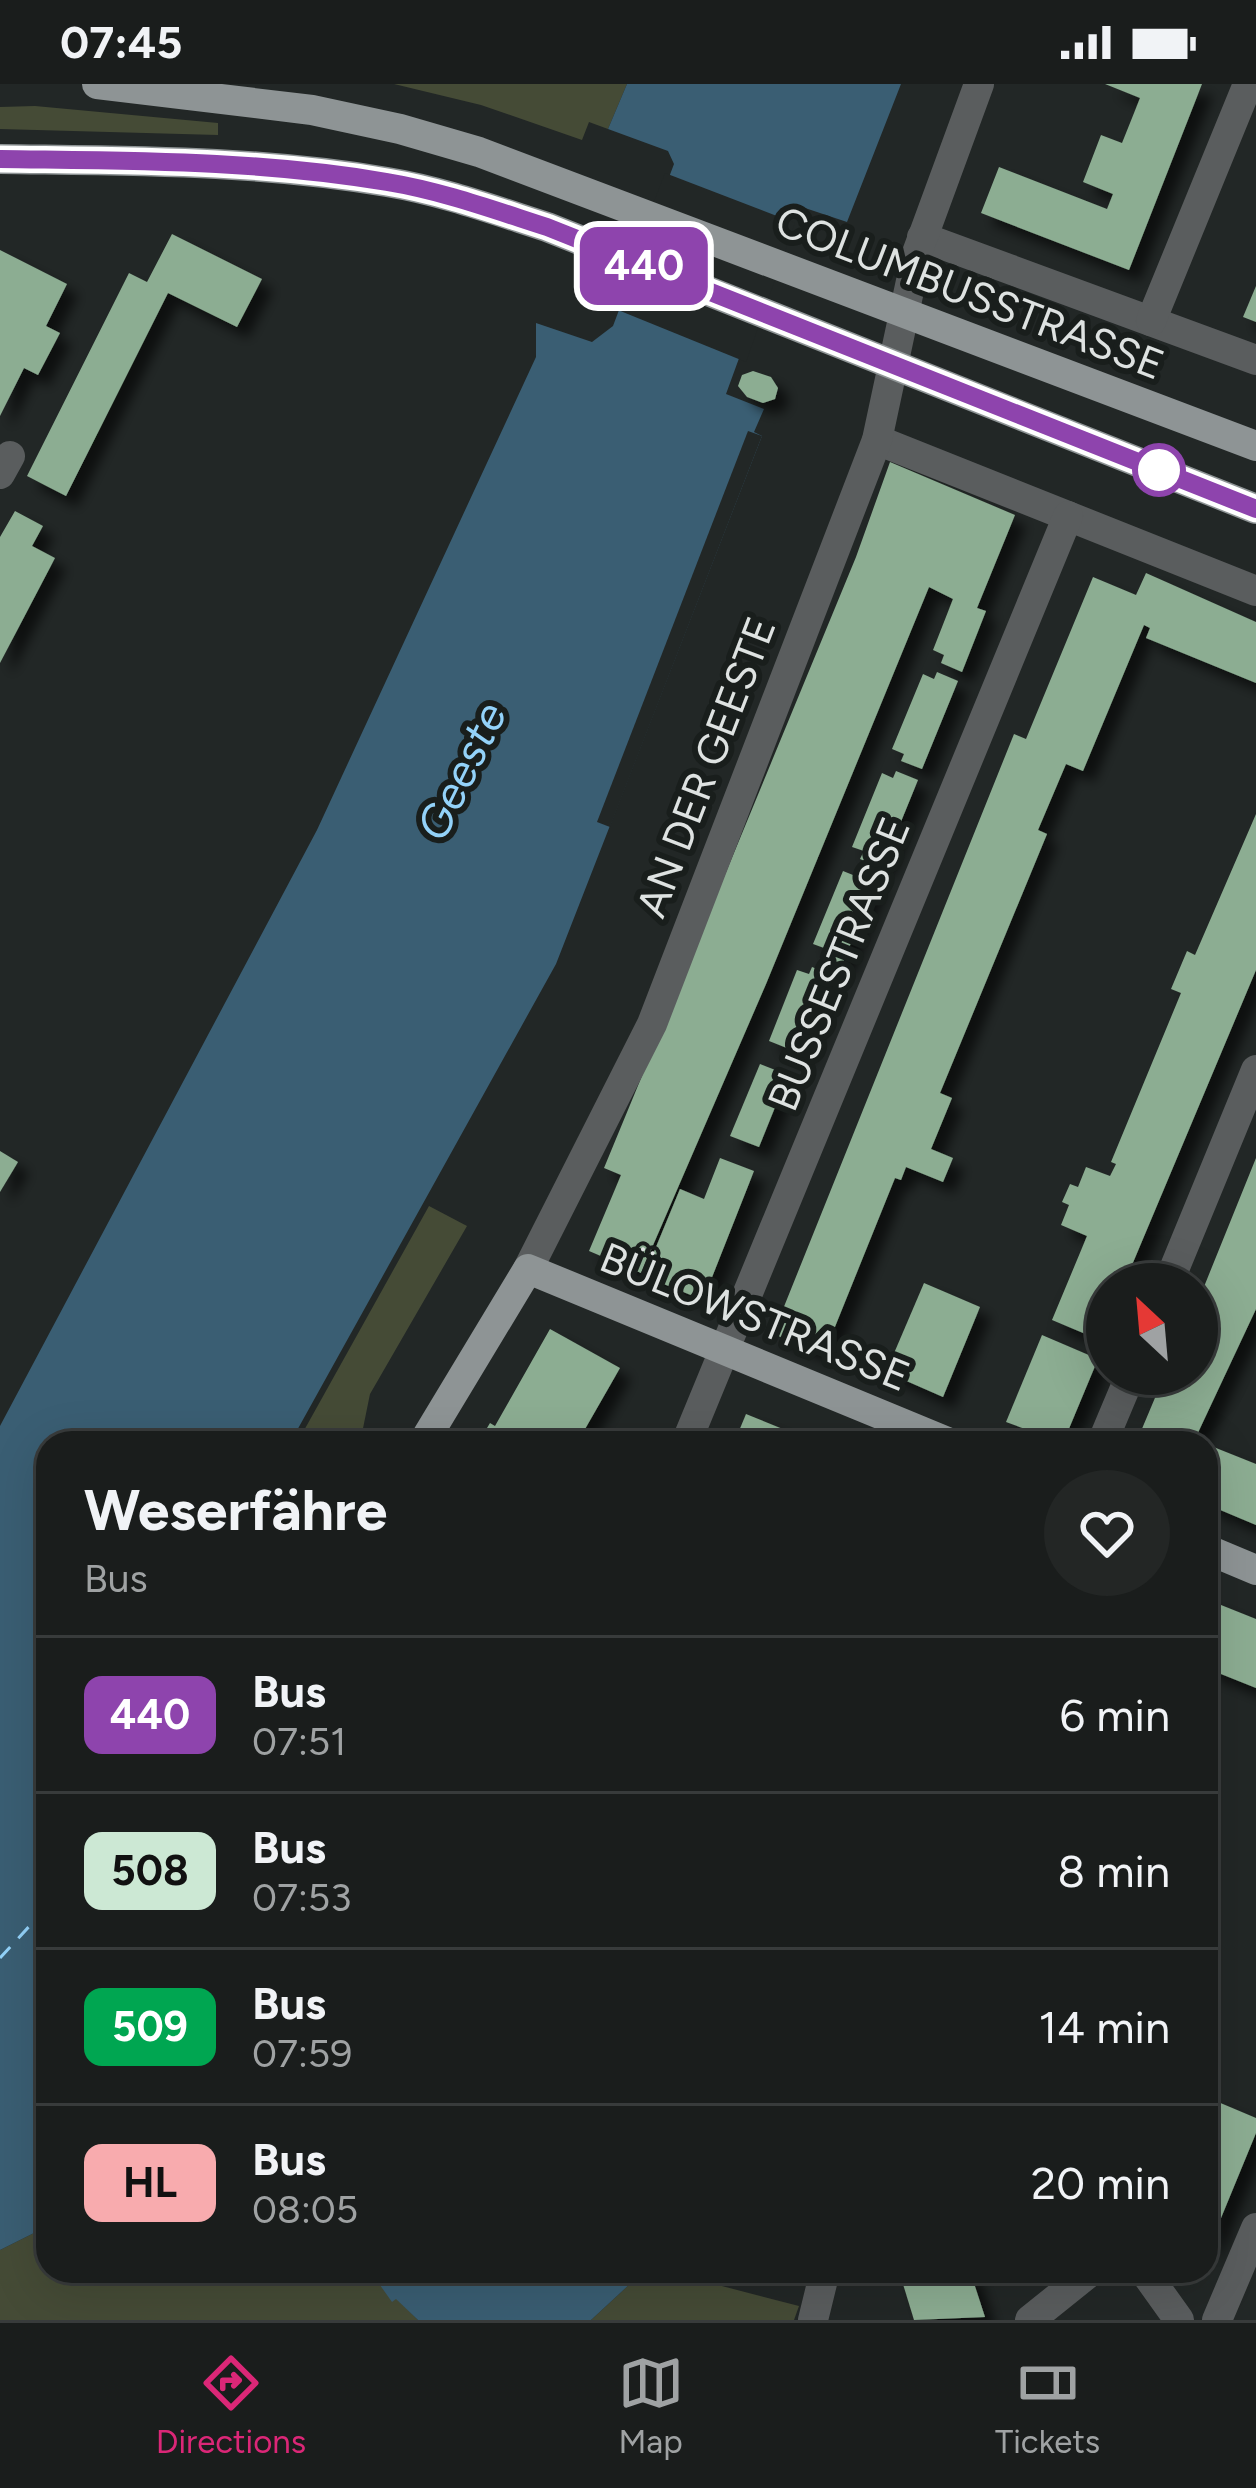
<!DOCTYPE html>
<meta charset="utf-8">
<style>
body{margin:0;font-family:Figtree,sans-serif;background:#232625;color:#f1f3f6;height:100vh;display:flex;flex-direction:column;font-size:45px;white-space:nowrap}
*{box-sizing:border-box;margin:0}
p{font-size:39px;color:#9fa2a3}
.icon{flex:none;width:66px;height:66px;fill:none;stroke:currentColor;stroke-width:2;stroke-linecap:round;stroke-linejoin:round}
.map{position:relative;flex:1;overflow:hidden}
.sheet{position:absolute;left:36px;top:1347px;width:1182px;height:852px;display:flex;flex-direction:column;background:#1a1d1c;border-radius:36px;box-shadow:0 12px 48px #0002,0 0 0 3px #383b3b}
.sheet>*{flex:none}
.badge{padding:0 24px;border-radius:18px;font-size:42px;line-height:78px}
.needle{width:78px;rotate:334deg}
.tools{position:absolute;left:1086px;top:1179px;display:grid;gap:24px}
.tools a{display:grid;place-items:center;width:132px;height:132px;border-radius:50%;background:#1a1d1c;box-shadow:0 12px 48px #0002,0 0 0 3px #383b3b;font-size:60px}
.map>.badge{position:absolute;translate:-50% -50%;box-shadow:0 0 0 6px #fff}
.round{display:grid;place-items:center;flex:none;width:126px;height:126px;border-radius:63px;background:#232625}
.head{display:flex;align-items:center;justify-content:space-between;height:204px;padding:0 48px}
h1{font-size:57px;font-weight:700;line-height:90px}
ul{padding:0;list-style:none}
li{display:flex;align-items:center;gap:36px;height:156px;padding:0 48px;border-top:3px solid #383b3b}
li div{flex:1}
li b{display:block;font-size:45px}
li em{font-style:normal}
li .badge{min-width:132px;font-weight:700;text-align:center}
.status{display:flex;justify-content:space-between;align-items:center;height:84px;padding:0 60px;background:#1a1d1c;direction:ltr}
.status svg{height:33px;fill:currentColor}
.menu{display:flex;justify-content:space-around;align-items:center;height:168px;border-top:3px solid #383b3b;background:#1a1d1c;font-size:33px;color:#9fa2a3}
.menu a{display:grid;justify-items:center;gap:6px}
.menu .on{color:#db2777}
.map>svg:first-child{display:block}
.green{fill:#454b36}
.water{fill:#3a5e73}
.pier{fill:#222726}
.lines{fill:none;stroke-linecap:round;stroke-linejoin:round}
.ferry{stroke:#93d2f9;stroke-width:3;stroke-dasharray:15 12;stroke-linecap:butt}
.building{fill:#8cad92;filter:url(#shadow)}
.minor{stroke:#5a5d5e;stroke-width:30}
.major{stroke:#8e9495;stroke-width:30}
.line-casing{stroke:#fff;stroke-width:27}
.line{stroke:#8e44ad;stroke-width:18}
.stop-dot{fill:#fff;stroke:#8e44ad;stroke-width:6}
.labels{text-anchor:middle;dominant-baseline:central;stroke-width:12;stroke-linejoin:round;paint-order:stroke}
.street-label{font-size:42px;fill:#dee2e1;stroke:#191e1c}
.water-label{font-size:45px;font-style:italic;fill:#93d2f9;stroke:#191e1c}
</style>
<div class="status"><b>07:45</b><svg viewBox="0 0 49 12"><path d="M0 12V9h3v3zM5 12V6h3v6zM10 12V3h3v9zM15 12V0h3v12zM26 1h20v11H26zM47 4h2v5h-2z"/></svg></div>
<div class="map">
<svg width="1256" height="2236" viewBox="0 0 1256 2236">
<defs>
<filter id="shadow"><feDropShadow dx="11" dy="11" stdDeviation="6" flood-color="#0009"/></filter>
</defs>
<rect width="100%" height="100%" fill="#222726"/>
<!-- green -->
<g class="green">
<path d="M394 0H627L608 45 589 38 582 56 481 21Z"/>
<path d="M35 22 218 39V51L0 45V23Z"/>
<path d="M429 1122 467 1142 370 1310 360 1359H297Z"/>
<path d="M48 2142V2187H370L418 2236H0V2166Z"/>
<path d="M644 2187H702L718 2201 799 2222 794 2236H591Z"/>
</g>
<!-- water -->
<g class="water">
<path d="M627 0H901L847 138 802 123 789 137 726 310 764 325 754 348 762 352 556 880 290 1359H48V2142L0 2166V1342L317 746 536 273V239L592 258 613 242 674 80 668 67 608 45Z"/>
<path d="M370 2187H644L591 2236H418L396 2215 392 2218Z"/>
</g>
<!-- pier -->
<g class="pier">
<path d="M665 89 795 139 746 278 613 224Z"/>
<path d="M748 347 762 352 610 743 597 738Z"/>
</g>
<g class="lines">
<!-- ferry -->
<path class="ferry" d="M0 1874 48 1822"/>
</g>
<!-- building -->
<g class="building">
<path d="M1105 0H1202L1129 186 981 129 999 83 1107 125 1113 110 1083 98 1101 51 1122 59 1140 14Z"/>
<path d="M172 150 262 195 237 243 168 209 66 412 27 392 129 189 147 198Z"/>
<path d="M0 166 67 200 46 242 60 249 38 291 24 284 0 332Z"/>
<path d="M1256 202V238L1243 233Z"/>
<path d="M753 287 771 293 778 304 775 315 763 319 747 313 738 302 742 291Z"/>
<path d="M890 378 1015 431 977 524 986 527 962 588 941 579 944 571 933 566 953 515 929 503 766 900 641 1189 589 1167 621 1091 604 1084 856 473Z"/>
<path d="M15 427 43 442 32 462 55 474 0 579V453Z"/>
<path d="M1146 489 1256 538V599L1146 554 1150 544 1144 541 1083 687 1066 680 1038 746 1047 750 940 1009 952 1014 931 1065 953 1074 943 1098 906 1083 901 1096 895 1094 824 1270 773 1250 1014 650 1026 655 1093 493 1136 511Z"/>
<path d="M937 588 958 597 922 685 901 677 904 670 892 665 923 590 934 595Z"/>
<path d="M896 687 918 696 882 784 860 775 864 767 852 763 882 689 893 694Z"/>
<path d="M1256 730V886L1124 1200H1107V1240L1100 1256 1052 1236 1087 1152 1061 1141 1069 1121 1062 1118 1070 1100 1078 1103 1086 1083 1110 1092 1116 1080 1111 1078 1181 909 1171 905 1187 867 1195 871Z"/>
<path d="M856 784 878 793 842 881 821 872 824 864 813 860 843 787 853 791Z"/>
<path d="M812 883 833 891 802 970 769 957 797 886 809 890Z"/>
<path d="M760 980 788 991 759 1063 730 1052Z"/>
<path d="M0 1067 18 1078 0 1108Z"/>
<path d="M720 1074 754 1087 703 1216 644 1192 680 1105 704 1115Z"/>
<path d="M1256 1074V1225L1195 1355 1204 1359H1136L1165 1290H1197V1220Z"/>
<path d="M924 1199 980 1223 943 1313 886 1288Z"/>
<path d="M550 1245 620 1284 577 1359H478L490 1339 495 1342Z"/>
<path d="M1042 1251 1098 1275 1063 1359 1006 1338Z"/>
<path d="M746 1330 817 1359H734Z"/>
<path d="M1206 1360 1256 1380V1441L1206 1420Z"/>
<path d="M1206 1515 1256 1535V1604L1206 1584Z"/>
<path d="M1211 2015 1256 2034V2049L1207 2168 1206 2076 1213 2060 1206 2057V2027Z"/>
<path d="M899 2187H970L985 2233 914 2236Z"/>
</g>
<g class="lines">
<!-- minor -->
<g class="minor">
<path d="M922 153 1256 276"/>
<path d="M1151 237 1248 0"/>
<path d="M877 356 1256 507"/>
<path d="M0 390 10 372"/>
<path d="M528 1185 652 940 877 356 917 169 979 0"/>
<path d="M1168 1200 1256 986"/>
<path d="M686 1359 1068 432"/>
<path d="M1102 1359 1131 1290"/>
<path d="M1144 2187 1179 2236"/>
<path d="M813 2236 825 2187"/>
<path d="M1030 2236 1091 2187"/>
<path d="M1217 2236 1256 2144"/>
</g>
<!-- major -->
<g class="major">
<path d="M97 0 312 26 400 45 479 68 1256 362"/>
<path d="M0 75C129 77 259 76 387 98 442 107 494 126 547 143L1256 425"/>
<path d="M423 1359 528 1185 950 1359"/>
<path d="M1206 1465 1256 1486"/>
</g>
</g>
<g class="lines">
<!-- line casing -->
<g class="line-casing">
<path id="line" d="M0 75C129 77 259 76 387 98 442 107 494 126 547 143L1256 425"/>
</g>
<!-- line -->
<use href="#line" class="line"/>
</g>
<!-- markers -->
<circle class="stop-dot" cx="1159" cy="386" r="24"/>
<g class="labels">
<!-- street labels -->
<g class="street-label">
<text transform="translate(970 209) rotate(21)">COLUMBUSSTRASSE</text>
<text transform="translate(706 683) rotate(-69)">AN DER GEESTE</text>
<text transform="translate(839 880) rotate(-68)">BUSSESTRASSE</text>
<text transform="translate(755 1233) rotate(22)">BÜLOWSTRASSE</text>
</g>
<!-- water labels -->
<g class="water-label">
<text transform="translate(461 687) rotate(-64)">Geeste</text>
</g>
</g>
</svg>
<div class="tools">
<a><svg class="needle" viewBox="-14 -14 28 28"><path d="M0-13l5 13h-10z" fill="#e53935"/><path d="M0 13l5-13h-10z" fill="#9fa2a3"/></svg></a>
</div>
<b class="badge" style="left:644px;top:182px;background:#8e44ad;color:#fff">440</b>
<section class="sheet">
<div class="head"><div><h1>Weserfähre</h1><p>Bus</p></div><a class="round"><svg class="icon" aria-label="heart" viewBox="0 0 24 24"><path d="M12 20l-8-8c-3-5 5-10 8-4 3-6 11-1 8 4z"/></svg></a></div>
<ul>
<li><span class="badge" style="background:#8e44ad;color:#fff">440</span><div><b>Bus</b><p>07:51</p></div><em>6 min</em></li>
<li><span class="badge" style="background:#cce8d4;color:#111">508</span><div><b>Bus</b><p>07:53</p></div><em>8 min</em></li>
<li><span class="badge" style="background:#00a651;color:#fff">509</span><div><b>Bus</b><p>07:59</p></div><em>14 min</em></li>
<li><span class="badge" style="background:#f8abae;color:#111">HL</span><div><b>Bus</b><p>08:05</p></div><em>20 min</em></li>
</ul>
</section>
</div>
<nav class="menu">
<a class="on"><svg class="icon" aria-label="directions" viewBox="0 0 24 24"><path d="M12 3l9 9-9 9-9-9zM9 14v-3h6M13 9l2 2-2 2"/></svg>Directions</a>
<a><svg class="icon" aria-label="map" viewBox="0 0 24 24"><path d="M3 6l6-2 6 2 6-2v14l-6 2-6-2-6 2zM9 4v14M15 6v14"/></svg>Map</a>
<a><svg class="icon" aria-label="tickets" viewBox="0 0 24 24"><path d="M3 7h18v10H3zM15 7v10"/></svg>Tickets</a>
</nav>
